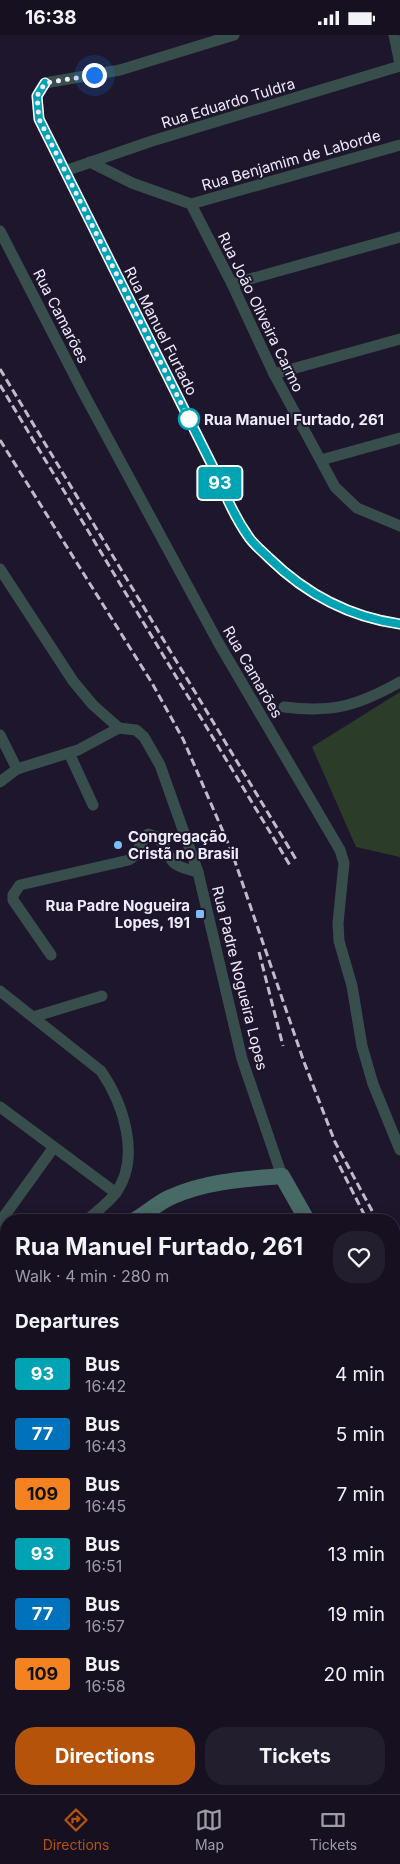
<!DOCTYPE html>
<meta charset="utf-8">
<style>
body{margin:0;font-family:Inter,sans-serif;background:#231e2e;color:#f1f3f6;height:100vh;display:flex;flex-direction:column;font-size:19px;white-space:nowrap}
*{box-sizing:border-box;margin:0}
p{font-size:16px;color:#9e9da5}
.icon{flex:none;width:28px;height:28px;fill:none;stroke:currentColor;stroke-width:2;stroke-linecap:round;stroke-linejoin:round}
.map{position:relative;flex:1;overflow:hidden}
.sheet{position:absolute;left:0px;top:1179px;width:400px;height:581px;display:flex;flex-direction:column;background:#161021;border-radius:20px 20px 0 0;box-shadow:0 2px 12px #0003,0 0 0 1px #35303f}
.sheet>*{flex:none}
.badge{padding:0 10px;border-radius:4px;font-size:18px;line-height:32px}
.you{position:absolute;width:25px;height:25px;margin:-12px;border:4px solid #fff;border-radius:50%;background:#1a73e8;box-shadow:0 0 0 8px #1a73e833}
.map>.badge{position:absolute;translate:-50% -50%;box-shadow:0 0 0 2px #fff}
h2{padding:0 15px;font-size:19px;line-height:45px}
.round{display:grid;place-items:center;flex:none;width:52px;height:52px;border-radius:20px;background:#231e2e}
.summary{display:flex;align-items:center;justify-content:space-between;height:85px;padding:0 15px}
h1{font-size:24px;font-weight:700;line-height:38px}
.action{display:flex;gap:10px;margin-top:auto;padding:10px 15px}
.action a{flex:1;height:58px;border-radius:20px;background:#b45309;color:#fff;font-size:20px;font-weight:700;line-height:58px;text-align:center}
.action a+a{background:#231e2e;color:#f1f3f6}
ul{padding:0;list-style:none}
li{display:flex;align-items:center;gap:15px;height:60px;padding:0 15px}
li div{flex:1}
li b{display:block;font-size:19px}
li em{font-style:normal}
li .badge{min-width:55px;font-weight:700;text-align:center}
.status{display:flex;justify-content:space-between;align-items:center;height:35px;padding:0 25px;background:#161021;direction:ltr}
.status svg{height:14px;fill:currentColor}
.menu{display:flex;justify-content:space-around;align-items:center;height:70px;border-top:1px solid #35303f;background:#161021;font-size:14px;color:#9e9da5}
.menu a{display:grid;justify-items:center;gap:2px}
.menu .active{color:#b45309}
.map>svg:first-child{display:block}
.built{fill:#281e3a}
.green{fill:#2b3d29}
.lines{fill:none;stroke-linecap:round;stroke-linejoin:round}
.street{stroke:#384e4c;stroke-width:11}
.secondary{stroke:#486a67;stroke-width:16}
.rail{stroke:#c0bbcb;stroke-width:3;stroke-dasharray:8 4;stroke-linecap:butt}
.line-casing{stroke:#fff;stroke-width:11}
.line{stroke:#00a3b4;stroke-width:8}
.walk{stroke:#efebfa;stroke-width:5;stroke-dasharray:0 9}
.stop-dot{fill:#fff;stroke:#00a3b4;stroke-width:2.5}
.poi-dot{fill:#7dbef9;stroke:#1e162c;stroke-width:2}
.labels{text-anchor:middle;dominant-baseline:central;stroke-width:4;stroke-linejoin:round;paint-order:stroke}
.street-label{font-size:15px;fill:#efebfa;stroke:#1e162c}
.stop-label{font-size:15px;font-weight:bold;fill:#efebfa;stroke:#1e162c;text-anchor:start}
.poi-label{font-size:15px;font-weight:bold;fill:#efebfa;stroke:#1e162c;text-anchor:start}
</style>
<div class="status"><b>16:38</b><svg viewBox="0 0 49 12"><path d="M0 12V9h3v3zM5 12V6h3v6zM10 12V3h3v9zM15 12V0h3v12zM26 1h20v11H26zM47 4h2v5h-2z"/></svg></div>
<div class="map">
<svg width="400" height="1759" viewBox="0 0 400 1759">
<rect width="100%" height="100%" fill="#1e162c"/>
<!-- built -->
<g class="built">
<path d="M6 1546V1650L0 1647V1561Z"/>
<path d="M6 1678V1735L0 1731V1704Z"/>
<path d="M38 1754H304V1759H46Z"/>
</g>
<!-- green -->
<path class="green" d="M400 657V822L356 812 312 712Z"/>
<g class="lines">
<!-- street -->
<g class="street">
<path d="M234 0 120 35 45 48 37 61 39 84 215 436C225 459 234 481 248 501 253 509 262 516 269 523 306 559 349 582 400 589"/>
<path d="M394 0 400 29"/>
<path d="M90 127 132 148 191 169 232 249 274 339 335 452 357 473 400 491"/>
<path d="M65 136 152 106 400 31"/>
<path d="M191 169 400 110"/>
<path d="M0 196 84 359 218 607 340 815 344 828 338 888 339 906 352 951 362 1011 373 1049 400 1115"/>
<path d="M232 249 400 202"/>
<path d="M274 339 400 304"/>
<path d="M321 425 400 403"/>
<path d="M0 534 73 646 93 670 119 693 136 695 144 702 160 730 198 837 242 1024 282 1141"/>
<path d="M284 672C333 678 357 671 400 647"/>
<path d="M0 700 17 734"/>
<path d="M69 718 93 770"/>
<path d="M0 747 17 734 78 715 119 693"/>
<path d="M51 920 13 865V860L20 850 129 825C140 819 139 807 148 799L159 803C174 827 167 830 198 837"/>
<path d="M0 956 101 1036C123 1068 142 1123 115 1159 108 1168 96 1177 87 1185"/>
<path d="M33 982 102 961"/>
<path d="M0 1072 116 1158"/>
<path d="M0 1187 54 1112"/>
<path d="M0 1235 6 1232"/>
<path d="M0 1754 2 1753"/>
</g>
<!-- secondary -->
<g class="secondary">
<path d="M135 1185C147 1178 159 1167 171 1162 206 1146 245 1144 282 1141L307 1185"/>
<path d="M0 1252 6 1250"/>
<path d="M394 1335 400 1347"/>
<path d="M394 1749 400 1746"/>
<path d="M375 1759 385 1754"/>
</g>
<!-- rail -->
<g class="rail">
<path d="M0 334 297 826"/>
<path d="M0 350 291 832"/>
<path d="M0 405 152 648 183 704 231 815 304 1027 335 1107 377 1185"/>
<path d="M259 917 283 1011"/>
<path d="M334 1120 367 1185"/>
<path d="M394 1215 400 1225"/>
<path d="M394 1231 400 1241"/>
</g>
</g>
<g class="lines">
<!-- line casing -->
<g class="line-casing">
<path id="line" d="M45 48 37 61 39 84 215 436C225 459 234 481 248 501 253 509 262 516 269 523 306 559 349 582 400 589"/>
</g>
<!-- line -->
<use href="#line" class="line"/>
<!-- walk -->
<path class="walk" d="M94 40 45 48 37 61 39 84 189 384"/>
</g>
<!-- markers -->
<circle class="stop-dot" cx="189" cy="384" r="10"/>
<g class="poi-dot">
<circle cx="118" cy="810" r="5"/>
<rect x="195" y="874" width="10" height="10" rx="2.5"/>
</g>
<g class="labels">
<!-- street labels -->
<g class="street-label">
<text transform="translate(228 68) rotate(-17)">Rua Eduardo Tuldra</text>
<text transform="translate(291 125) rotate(-16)">Rua Benjamim de Laborde</text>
<text transform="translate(261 277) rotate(64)">Rua João Oliveira Carmo</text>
<text transform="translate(61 281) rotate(63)">Rua Camarões</text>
<text transform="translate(161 296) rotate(63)">Rua Manuel Furtado</text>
<text transform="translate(253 637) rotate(60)">Rua Camarões</text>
<text transform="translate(240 943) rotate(76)">Rua Padre Nogueira Lopes</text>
</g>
<!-- stop labels -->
<g class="stop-label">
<text x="204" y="384">Rua Manuel Furtado, 261</text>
</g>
<!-- poi labels -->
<g class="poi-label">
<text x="128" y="801">Congregação<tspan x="128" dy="17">Cristã no Brasil</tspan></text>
<text x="190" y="870" text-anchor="end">Rua Padre Nogueira<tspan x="190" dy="17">Lopes, 191</tspan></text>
</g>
</g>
</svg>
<div class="you" style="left:94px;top:40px"></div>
<b class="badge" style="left:220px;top:448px;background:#00a3b4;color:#fff">93</b>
<section class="sheet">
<div class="summary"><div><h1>Rua Manuel Furtado, 261</h1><p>Walk · 4 min · 280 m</p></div><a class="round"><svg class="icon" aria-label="heart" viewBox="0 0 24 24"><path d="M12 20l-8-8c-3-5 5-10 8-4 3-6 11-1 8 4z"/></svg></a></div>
<h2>Departures</h2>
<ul>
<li><span class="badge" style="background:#00a3b4;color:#fff">93</span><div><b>Bus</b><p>16:42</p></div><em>4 min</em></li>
<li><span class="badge" style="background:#0072bc;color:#fff">77</span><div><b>Bus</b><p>16:43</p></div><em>5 min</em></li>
<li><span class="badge" style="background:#f58220;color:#111">109</span><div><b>Bus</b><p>16:45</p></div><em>7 min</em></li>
<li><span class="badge" style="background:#00a3b4;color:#fff">93</span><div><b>Bus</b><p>16:51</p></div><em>13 min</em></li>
<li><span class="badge" style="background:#0072bc;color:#fff">77</span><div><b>Bus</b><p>16:57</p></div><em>19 min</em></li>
<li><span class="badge" style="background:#f58220;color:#111">109</span><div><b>Bus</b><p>16:58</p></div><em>20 min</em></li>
</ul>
<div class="action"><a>Directions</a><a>Tickets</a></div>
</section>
</div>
<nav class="menu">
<a class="active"><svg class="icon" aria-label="directions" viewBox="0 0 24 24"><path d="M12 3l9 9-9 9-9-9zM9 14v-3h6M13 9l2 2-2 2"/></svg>Directions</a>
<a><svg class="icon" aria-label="map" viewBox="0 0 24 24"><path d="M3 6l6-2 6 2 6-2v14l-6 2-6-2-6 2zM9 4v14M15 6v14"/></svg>Map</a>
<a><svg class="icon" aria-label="tickets" viewBox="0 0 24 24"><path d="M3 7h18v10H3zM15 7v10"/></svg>Tickets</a>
</nav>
